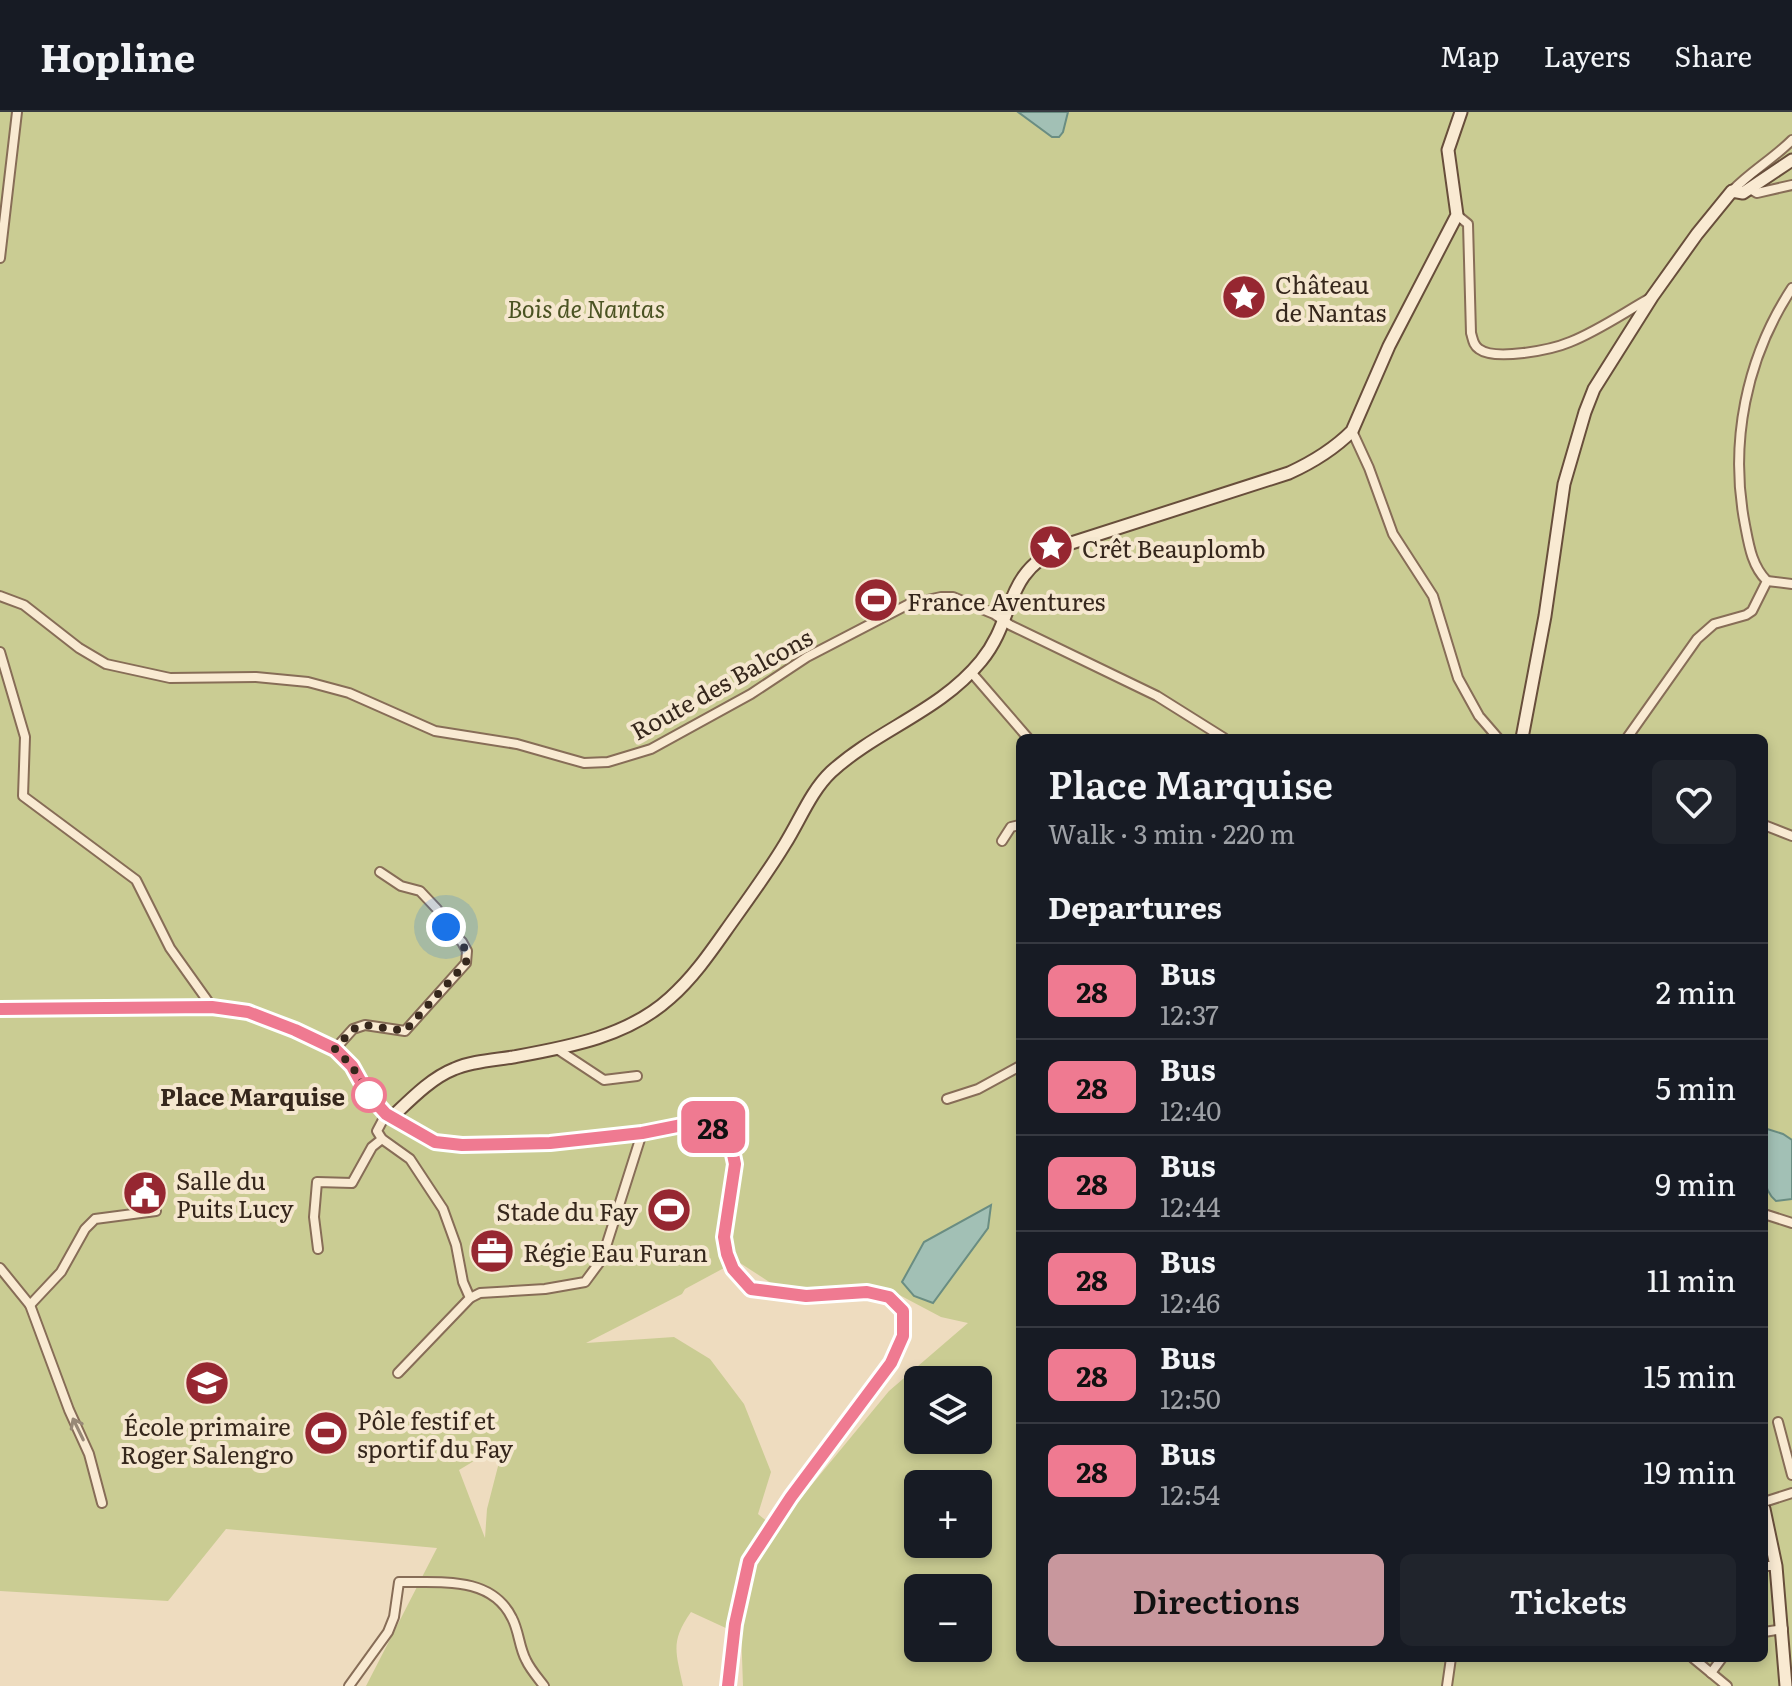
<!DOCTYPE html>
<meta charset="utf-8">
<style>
body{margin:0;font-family:Literata,serif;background:#20242c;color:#f1f3f6;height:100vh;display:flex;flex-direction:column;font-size:30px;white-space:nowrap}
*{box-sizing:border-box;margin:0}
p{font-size:26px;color:#9ea1a6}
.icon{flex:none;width:44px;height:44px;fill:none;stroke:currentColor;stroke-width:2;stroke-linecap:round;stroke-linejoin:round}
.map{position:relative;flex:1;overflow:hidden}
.drawer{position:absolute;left:1016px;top:622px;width:752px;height:928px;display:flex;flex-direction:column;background:#171b24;border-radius:12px;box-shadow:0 4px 12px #0003}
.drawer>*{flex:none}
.badge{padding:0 16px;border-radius:12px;font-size:28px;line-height:52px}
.tools{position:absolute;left:904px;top:1254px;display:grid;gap:16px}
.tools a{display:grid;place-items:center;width:88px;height:88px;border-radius:12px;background:#171b24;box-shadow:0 4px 12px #0003;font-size:40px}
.you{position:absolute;width:40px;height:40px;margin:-20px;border:6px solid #fff;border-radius:50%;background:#1a73e8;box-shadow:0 0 0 12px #1a73e833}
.map>.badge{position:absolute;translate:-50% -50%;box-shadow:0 0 0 4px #fff}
h2{padding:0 32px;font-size:30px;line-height:72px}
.round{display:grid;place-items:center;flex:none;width:84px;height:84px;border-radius:12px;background:#20242c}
.summary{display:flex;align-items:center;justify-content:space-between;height:136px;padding:0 32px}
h1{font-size:38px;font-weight:600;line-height:60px}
.action{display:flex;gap:16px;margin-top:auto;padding:16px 32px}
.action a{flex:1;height:92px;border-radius:12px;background:#c8979d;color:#111;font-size:32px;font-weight:600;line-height:92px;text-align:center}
.action a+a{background:#20242c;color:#f1f3f6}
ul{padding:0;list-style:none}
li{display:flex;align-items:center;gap:24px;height:96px;padding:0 32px;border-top:2px solid #363941}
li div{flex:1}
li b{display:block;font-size:30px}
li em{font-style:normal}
li .badge{min-width:88px;font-weight:700;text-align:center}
header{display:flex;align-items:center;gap:48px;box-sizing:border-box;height:112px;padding:0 40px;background:#171b24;border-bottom:2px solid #363941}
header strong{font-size:38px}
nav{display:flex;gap:44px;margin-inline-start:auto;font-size:28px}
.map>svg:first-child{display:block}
.green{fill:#cacc93;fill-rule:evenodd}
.water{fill:#a2c0b5;stroke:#6a8d82;stroke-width:2}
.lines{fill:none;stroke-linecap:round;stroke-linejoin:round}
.street-casing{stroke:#876d57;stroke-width:12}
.secondary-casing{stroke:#684e3b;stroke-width:15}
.street{stroke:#f9ead2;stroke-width:8}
.secondary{stroke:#f9ead2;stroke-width:11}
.oneway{stroke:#988877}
.line-casing{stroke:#fff;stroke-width:18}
.line{stroke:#ef7a91;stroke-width:12}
.walk{stroke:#36271c;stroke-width:8;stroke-dasharray:0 14.4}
.stop-dot{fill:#fff;stroke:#ef7a91;stroke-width:4}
.labels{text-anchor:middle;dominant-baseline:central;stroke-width:8;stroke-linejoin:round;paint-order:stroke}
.poi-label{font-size:24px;fill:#36271c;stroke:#f5e7cf;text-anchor:start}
.park-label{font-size:24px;font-style:italic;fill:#4a5322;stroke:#f5e7cf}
.street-label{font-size:24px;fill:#36271c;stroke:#f5e7cf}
.stop-label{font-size:24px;font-weight:bold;fill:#36271c;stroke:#f5e7cf;text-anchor:end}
</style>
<header>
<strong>Hopline</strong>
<nav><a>Map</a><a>Layers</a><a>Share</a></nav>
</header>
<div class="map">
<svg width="1792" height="1574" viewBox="0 0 1792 1574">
<rect width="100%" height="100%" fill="#eedcbf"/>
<!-- green -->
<path class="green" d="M0 0H1792V1574H743L741 1516 753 1450 781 1410 889 1279 968 1211 941 1205 890 1178 780 1177 737 1149 685 1177 682 1182 586 1231 674 1225 710 1247 744 1292 771 1360 758 1402 769 1411 746 1446 736 1478 728 1517 691 1500C670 1530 676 1540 683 1574H366L437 1436 226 1417 168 1489 0 1479ZM1020 626H1764V1546H1020ZM918 1268H978V1328H918ZM504 1331 487 1397 485 1426 459 1358ZM918 1372H978V1432H918ZM918 1476H978V1536H918Z"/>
<!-- water -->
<g class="water">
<path d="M1018 0H1068L1063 20 1059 25H1052Z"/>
<path d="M1764 1016 1783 1022 1792 1028V1087L1776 1089C1757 1074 1764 1038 1764 1016Z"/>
<path d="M991 1093 988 1116 933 1191 914 1184 902 1170 924 1130Z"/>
</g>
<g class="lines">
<!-- street casing -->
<g class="street-casing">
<g id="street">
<path d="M1750 77 1757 81 1792 73"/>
<path d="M1732 79C1750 60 1773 47 1792 28"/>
<path d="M1457 103 1468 112 1471 221C1473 227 1473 233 1479 237 1495 249 1551 238 1570 230 1598 219 1625 200 1652 185"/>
<path d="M0 146 17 0"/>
<path d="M1352 319 1369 356 1393 422 1433 484 1458 566 1479 604 1498 626"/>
<path d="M1767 469 1792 472"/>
<path d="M0 484 24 493 79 536 106 552 170 566 256 565 308 570 349 581 435 619 517 632 584 651 608 650 651 637 751 582 807 545 909 492 941 485H953L994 502 1010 513 1157 584 1224 626"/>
<path d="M0 540 25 625 23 684 136 768 170 836 212 895"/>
<path d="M971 560 1028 626"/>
<path d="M1627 626 1697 527 1714 512 1746 503 1752 499 1767 469C1752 454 1749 434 1745 413 1729 331 1746 246 1792 176"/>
<path d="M1764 713 1792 724"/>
<path d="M1002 729 1011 715 1020 713"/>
<path d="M335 937 353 917 365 913 405 919 466 851 467 839 462 830 446 815 437 797 420 779 401 774 380 760"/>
<path d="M557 937 604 968 637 964"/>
<path d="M947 987 978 977 1020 954"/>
<path d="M386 1002 377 1019 382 1027 410 1047 443 1097 456 1133 463 1170 470 1186 398 1261"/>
<path d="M1764 1102 1792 1111"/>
<path d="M318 1137 314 1105 317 1070 352 1071 372 1035 382 1027"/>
<path d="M0 1156 30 1193 61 1160 85 1117 95 1107 156 1099"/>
<path d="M470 1186 480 1181 545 1177 585 1170 602 1147 642 1021"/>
<path d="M30 1193 69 1298 89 1342 102 1391"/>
<path d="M1778 1310 1792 1363"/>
<path d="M1764 1390 1792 1381"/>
<path d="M1764 1454H1776"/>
<path d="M1764 1520 1783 1517"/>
<path d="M1693 1546 1727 1574"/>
<path d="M1711 1561 1722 1546"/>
<path d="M349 1574 388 1520 394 1505 399 1470C439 1471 491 1463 512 1506 519 1519 519 1535 526 1548 530 1557 538 1566 544 1574"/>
<path d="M1447 1574 1451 1546"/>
</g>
</g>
<!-- secondary casing -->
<g class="secondary-casing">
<g id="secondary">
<path d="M1522 626 1545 504 1564 372 1585 300 1594 277 1652 185 1697 122 1732 79 1743 81 1792 48"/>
<path d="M0 897 212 895 248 900 295 918 335 937 352 954 367 981 386 1002 435 1030 462 1033 550 1031 642 1021 702 1009 719 1017 731 1033 735 1052 724 1125 727 1142 733 1157 751 1177 806 1184 867 1180 889 1185 903 1199V1224L891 1251 791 1385 749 1449 735 1512 728 1574"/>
<path d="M392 1005C410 988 431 966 454 957 472 949 494 948 513 945 568 935 627 925 670 886 696 863 714 835 734 807 752 782 770 757 785 732 800 708 811 679 831 660 878 617 939 600 981 549 1017 505 1001 463 1062 434L1289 361C1313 350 1334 337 1352 319L1389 234 1457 103 1448 38 1461 0"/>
<path d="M1764 1397 1776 1454 1786 1574"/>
</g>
</g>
<!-- street -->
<use href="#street" class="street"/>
<!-- secondary -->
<use href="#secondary" class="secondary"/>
</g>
<!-- one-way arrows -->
<defs><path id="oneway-shaft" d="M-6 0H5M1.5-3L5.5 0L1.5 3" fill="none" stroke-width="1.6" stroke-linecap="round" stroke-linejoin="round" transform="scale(2)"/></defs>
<use class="oneway" href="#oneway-shaft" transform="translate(78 1317) rotate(-116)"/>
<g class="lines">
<!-- line casing -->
<g class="line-casing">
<path id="line" d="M0 897 212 895 248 900 295 918 335 937 352 954 367 981 386 1002 435 1030 462 1033 550 1031 642 1021 702 1009 719 1017 731 1033 735 1052 724 1125 727 1142 733 1157 751 1177 806 1184 867 1180 889 1185 903 1199V1224L891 1251 791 1385 749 1449 735 1512 728 1574"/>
</g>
<!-- line -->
<use href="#line" class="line"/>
<!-- walk -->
<path class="walk" d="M369 983 352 954 335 937 353 917 365 913 405 919 466 851C468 833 458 826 446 815"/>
</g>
<!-- icons -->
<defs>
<g id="sight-disc" transform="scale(2.3)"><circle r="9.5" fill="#962731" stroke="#f5e7cf"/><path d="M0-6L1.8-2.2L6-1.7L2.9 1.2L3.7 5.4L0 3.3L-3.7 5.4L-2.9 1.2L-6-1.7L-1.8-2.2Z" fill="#fff"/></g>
<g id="stadium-disc" transform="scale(2.3)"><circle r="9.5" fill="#962731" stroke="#f5e7cf"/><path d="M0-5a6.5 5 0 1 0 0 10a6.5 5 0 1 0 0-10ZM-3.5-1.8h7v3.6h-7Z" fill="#fff"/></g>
<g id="civic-disc" transform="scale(2.3)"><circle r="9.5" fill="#962731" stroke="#f5e7cf"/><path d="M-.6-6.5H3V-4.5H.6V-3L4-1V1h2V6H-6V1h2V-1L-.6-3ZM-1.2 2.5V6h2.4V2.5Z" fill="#fff"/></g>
<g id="office-disc" transform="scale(2.3)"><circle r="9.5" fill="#962731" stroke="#f5e7cf"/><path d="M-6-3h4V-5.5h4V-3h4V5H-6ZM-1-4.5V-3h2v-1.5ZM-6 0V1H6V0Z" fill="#fff"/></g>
<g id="school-disc" transform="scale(2.3)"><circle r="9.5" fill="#962731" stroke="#f5e7cf"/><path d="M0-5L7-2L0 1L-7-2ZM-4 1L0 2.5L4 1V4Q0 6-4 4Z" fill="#fff"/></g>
</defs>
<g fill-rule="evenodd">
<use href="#sight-disc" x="1244" y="185"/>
<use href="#sight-disc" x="1051" y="435"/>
<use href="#stadium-disc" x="876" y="488"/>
<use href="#civic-disc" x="145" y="1081"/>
<use href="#stadium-disc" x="669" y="1098"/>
<use href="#office-disc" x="492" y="1139"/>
<use href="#school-disc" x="207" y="1271"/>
<use href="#stadium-disc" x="326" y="1321"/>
</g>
<!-- markers -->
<circle class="stop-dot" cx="369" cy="983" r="16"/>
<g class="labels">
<!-- poi labels -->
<g class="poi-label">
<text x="1275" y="171">Château<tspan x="1275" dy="28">de Nantas</tspan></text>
<text x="1082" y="435">Crêt Beauplomb</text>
<text x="907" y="488">France Aventures</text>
<text x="176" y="1067">Salle du<tspan x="176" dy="28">Puits Lucy</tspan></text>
<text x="638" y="1098" text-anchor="end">Stade du Fay</text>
<text x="523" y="1139">Régie Eau Furan</text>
<text x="357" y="1307">Pôle festif et<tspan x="357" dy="28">sportif du Fay</tspan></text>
<text x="207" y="1313" text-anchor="middle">École primaire<tspan x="207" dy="28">Roger Salengro</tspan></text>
</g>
<!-- park labels -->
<g class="park-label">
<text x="586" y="195">Bois de Nantas</text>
</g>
<!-- street labels -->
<g class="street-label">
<text transform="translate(721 571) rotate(-29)">Route des Balcons</text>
</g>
<!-- stop labels -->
<g class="stop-label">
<text x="345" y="983">Place Marquise</text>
</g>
</g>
</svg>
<div class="tools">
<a><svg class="icon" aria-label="layers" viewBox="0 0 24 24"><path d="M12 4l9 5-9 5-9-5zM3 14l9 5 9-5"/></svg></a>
<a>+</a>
<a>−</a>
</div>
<div class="you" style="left:446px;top:815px"></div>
<b class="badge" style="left:713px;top:1015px;background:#ef7a91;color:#111">28</b>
<section class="drawer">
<div class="summary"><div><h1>Place Marquise</h1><p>Walk · 3 min · 220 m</p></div><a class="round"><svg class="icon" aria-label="heart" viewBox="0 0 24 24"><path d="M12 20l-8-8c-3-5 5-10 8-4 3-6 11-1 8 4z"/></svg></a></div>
<h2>Departures</h2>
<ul>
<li><span class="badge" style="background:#ef7a91;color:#111">28</span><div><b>Bus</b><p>12:37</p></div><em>2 min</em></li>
<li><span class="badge" style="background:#ef7a91;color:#111">28</span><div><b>Bus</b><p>12:40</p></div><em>5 min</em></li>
<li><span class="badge" style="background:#ef7a91;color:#111">28</span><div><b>Bus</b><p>12:44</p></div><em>9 min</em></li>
<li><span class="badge" style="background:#ef7a91;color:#111">28</span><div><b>Bus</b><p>12:46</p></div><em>11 min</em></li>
<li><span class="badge" style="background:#ef7a91;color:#111">28</span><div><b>Bus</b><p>12:50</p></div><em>15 min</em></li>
<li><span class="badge" style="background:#ef7a91;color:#111">28</span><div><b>Bus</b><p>12:54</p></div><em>19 min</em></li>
</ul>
<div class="action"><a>Directions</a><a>Tickets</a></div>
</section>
</div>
